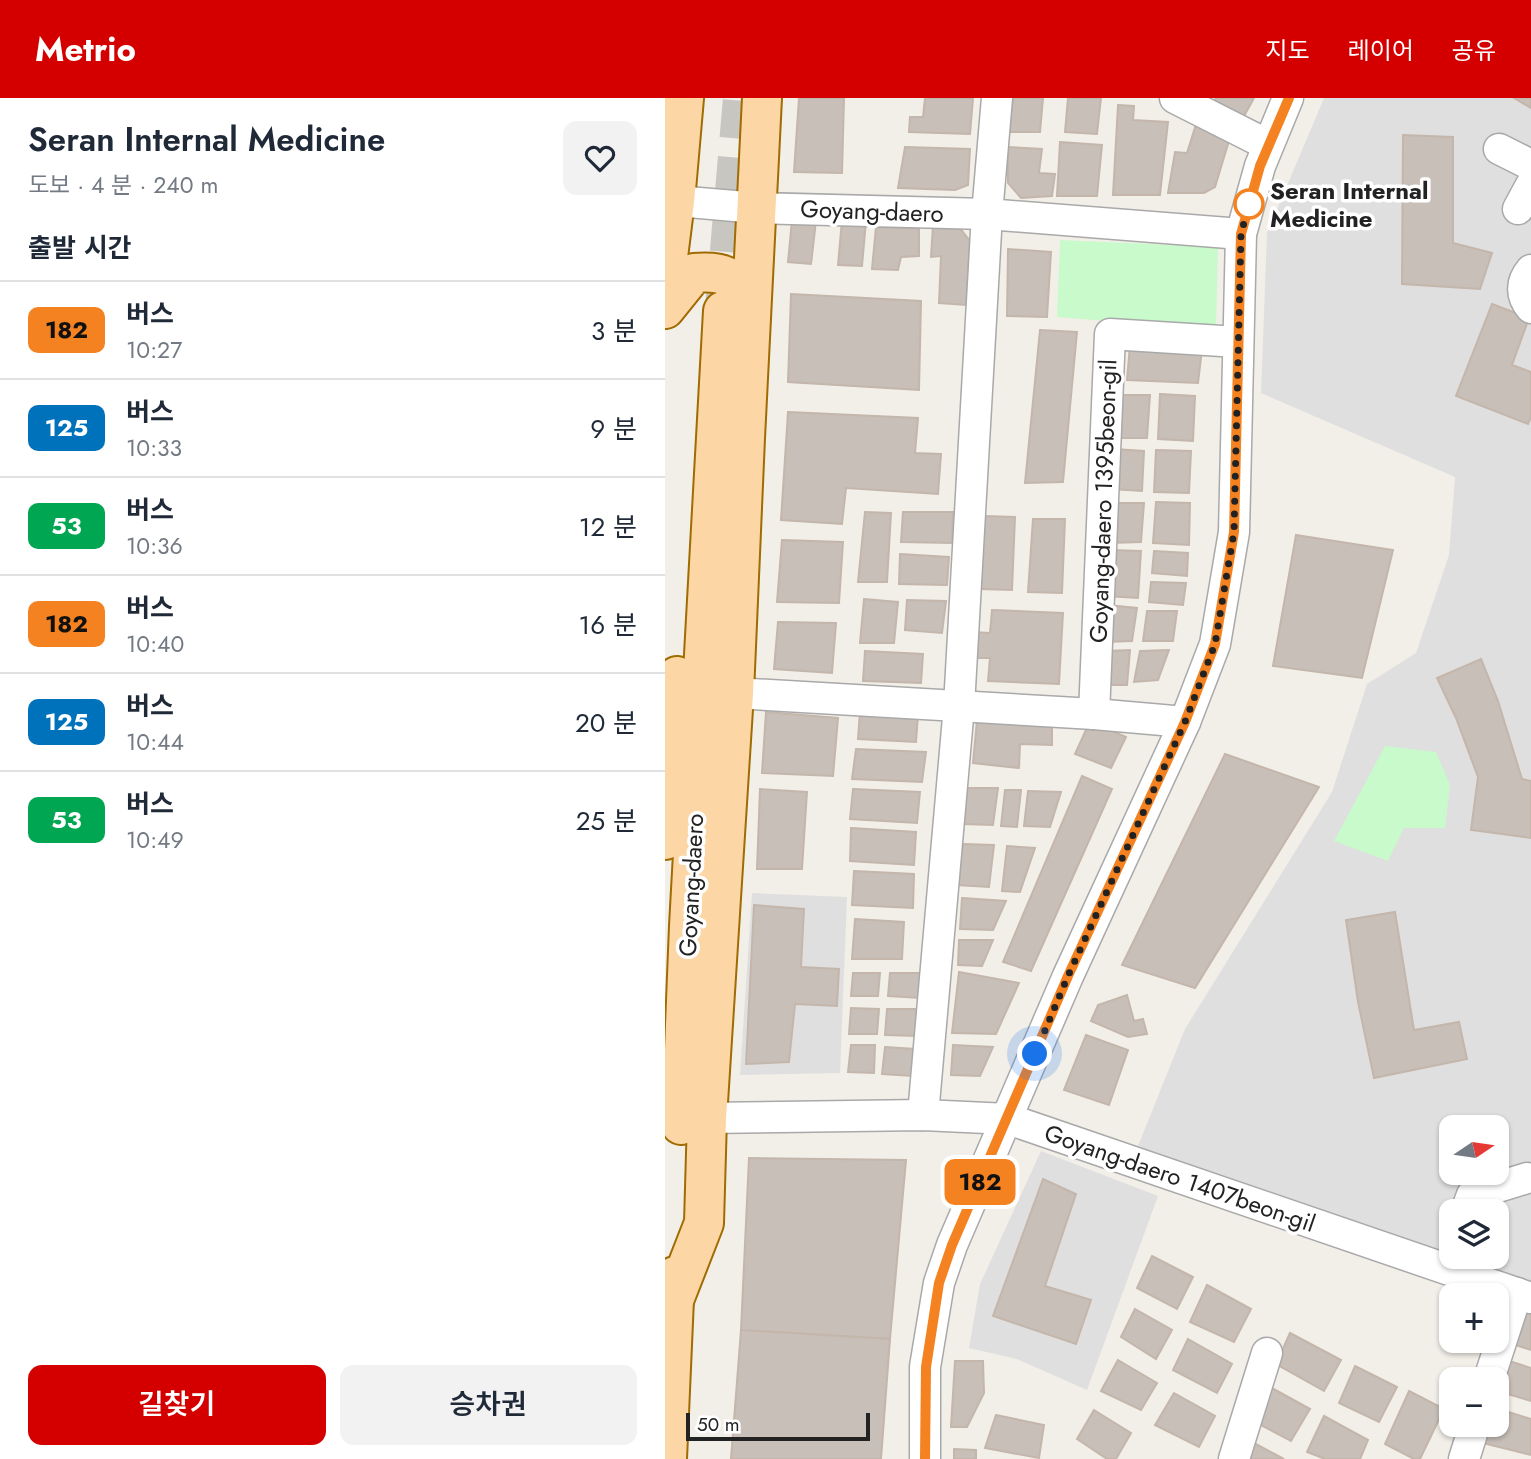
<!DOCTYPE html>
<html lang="ko">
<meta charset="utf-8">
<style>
body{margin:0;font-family:Jost,"Noto Sans KR",sans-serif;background:#f2f2f3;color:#1f2937;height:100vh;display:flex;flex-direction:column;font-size:26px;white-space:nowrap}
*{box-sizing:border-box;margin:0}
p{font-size:23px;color:#747a83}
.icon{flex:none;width:38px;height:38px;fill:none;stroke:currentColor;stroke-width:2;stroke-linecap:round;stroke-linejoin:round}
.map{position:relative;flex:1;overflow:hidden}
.side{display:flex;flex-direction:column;background:#fff;width:665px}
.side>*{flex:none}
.badge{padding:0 14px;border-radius:10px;font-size:24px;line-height:46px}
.needle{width:46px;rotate:77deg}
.fabs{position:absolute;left:774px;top:1017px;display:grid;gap:14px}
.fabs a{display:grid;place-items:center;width:70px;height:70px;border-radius:14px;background:#fff;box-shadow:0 2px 5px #0004;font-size:35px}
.scale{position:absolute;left:21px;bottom:18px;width:184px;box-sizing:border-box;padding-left:7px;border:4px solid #222;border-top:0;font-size:19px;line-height:24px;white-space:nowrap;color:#222;-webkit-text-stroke:5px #fff;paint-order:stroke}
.you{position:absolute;width:35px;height:35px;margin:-18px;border:5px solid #fff;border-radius:50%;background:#1a73e8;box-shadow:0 0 0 10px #1a73e833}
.map>.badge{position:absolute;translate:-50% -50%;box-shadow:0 0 0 4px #fff}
h2{padding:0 28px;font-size:26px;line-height:63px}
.round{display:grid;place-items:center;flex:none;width:74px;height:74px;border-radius:14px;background:#f2f2f3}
.head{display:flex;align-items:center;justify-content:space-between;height:119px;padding:0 28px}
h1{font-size:33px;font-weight:600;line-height:52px}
.cta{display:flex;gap:14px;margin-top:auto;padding:14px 28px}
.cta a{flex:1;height:80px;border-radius:14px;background:#d40000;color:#fff;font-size:28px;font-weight:600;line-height:80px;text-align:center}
.cta a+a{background:#f2f2f3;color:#1f2937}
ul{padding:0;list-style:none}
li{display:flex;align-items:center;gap:21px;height:98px;padding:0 28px;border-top:2px solid #e0e1e3}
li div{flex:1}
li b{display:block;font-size:26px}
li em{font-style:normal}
li .badge{min-width:77px;font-weight:700;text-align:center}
header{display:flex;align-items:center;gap:42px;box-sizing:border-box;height:98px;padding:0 35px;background:#d40000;color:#fff}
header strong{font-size:33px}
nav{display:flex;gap:38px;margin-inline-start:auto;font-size:24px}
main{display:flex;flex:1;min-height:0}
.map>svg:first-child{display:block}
.residential{fill:#e0dfdf;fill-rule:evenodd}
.park{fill:#c8facc}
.building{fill:#c7bfb8;stroke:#c4b6ab;stroke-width:2}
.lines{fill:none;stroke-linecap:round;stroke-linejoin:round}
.major-tunnel{stroke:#c8c6c1;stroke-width:38;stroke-dasharray:38 19;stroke-linecap:butt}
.minor-casing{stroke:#a9a9a9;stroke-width:33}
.major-casing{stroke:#a06b00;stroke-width:42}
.minor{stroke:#fff;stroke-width:30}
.major{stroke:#fcd6a4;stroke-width:38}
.line-casing{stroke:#fff;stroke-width:16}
.line{stroke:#f58220;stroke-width:10}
.walk{stroke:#222;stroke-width:7;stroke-dasharray:0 12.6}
.stop-dot{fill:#fff;stroke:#f58220;stroke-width:3.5}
.labels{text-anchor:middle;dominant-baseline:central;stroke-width:7;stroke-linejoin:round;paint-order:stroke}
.stop-label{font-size:24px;font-weight:bold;fill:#222;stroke:#fff;text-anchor:start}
.street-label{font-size:24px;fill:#222;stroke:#fff}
</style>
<header>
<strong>Metrio</strong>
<nav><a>지도</a><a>레이어</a><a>공유</a></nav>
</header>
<main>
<section class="side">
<div class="head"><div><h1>Seran Internal Medicine</h1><p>도보 · 4 분 · 240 m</p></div><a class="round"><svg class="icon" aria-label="heart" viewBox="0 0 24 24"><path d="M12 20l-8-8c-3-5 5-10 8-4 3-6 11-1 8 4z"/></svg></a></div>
<h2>출발 시간</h2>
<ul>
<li><span class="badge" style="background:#f58220;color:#111">182</span><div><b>버스</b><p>10:27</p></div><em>3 분</em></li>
<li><span class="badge" style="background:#0072bc;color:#fff">125</span><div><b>버스</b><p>10:33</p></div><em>9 분</em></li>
<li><span class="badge" style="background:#00a651;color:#fff">53</span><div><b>버스</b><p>10:36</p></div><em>12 분</em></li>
<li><span class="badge" style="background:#f58220;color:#111">182</span><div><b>버스</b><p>10:40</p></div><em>16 분</em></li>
<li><span class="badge" style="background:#0072bc;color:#fff">125</span><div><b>버스</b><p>10:44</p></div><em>20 분</em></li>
<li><span class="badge" style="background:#00a651;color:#fff">53</span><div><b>버스</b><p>10:49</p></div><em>25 분</em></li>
</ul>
<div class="cta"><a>길찾기</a><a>승차권</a></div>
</section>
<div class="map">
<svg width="866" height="1361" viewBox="0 0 866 1361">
<rect width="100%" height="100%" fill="#f2efe9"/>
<!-- residential -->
<g class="residential">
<path d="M659 0H866V1191L471 1053 520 931 667 694 702 586 751 555 784 457 790 379 596 295 602 135ZM786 1029H831V1074H786ZM786 1113H831V1158H786Z"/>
<path d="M87 795 182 799 175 975 75 977Z"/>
<path d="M376 1053 493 1098 422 1292 352 1261 304 1250 315 1186Z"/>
</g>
<!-- park -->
<g class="park">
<path d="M395 142 553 149 551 232 392 219Z"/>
<path d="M720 648 771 654 785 687 780 730H739L723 763 669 743Z"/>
</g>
<!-- building -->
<g class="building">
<path d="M134 0H179L177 75 129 74Z"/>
<path d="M260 0H308L305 36 244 34 245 19H258Z"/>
<path d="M348 0H378L375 34H344Z"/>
<path d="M403 0H436L432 36 400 34Z"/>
<path d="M551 0H589L578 20 548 5Z"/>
<path d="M849 0H866V10Z"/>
<path d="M453 7 469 8 468 22 503 24 495 97H448Z"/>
<path d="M533 20 566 36 550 89 539 95H503L510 54 522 55Z"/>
<path d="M738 37 788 39V145L827 155 815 191 737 186Z"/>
<path d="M395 44 437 47 432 98H392Z"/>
<path d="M240 49 305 51 303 87 290 92 233 90Z"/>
<path d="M343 49 377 51 374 75 390 76 387 98 356 100 343 85Z"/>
<path d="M127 122 151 123 146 166 123 164Z"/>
<path d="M177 122 201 123 197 168 173 167Z"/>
<path d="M268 127 294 129 305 143 301 207 274 205 276 158 266 159Z"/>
<path d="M211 129 254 130V158L236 159 233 172 207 171Z"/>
<path d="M343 151 386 154 382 219 342 218Z"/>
<path d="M126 196 256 203 254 292 123 284Z"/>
<path d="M827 206 864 220 847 267 866 274V319L863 326 791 298Z"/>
<path d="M375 232 412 234 398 384 360 385Z"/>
<path d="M465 247 537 251 533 285 462 282Z"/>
<path d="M495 296 530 298 528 343 493 341Z"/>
<path d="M452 297H485L482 340H449Z"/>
<path d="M123 314 253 320 250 355 276 356 273 396 181 390 177 426 116 422Z"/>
<path d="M449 351 479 353 477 393 446 391Z"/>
<path d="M491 352 526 353 524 395 489 394Z"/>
<path d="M491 404 525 405 524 447 488 445Z"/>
<path d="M447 405H479L476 444 445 445Z"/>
<path d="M200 414 226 415 222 484H193Z"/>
<path d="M238 414H288L287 445 236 444Z"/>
<path d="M319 418 350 419 347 492 314 491Z"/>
<path d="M368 421H400L397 495 363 494Z"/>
<path d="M631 437 728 452 697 580 608 568Z"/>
<path d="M117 442 178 444 174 505 112 504Z"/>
<path d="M445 452 476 453 473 500 441 498Z"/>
<path d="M489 453 523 455 522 478 487 475Z"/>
<path d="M235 456 284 459 282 487 234 486Z"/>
<path d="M486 484 521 485 518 507 484 504Z"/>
<path d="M199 501 233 504 229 545H195Z"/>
<path d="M242 502 281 503 277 535 240 532Z"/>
<path d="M442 507 472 510 467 543 440 544Z"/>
<path d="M327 512 398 515 394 586 323 583 325 560H306L308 534 325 535Z"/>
<path d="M482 513H512L508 543H478Z"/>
<path d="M113 524 171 525 167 575 109 571Z"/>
<path d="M465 552 462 587H436L441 553Z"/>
<path d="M504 552 493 582 469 584 475 553Z"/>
<path d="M200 553 258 556 256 585 198 583Z"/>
<path d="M816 561 833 603 857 681 866 683V740L806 732 813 679 791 620 772 580Z"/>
<path d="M195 613 253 617 251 644 193 641Z"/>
<path d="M101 614 173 620 168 678 97 675Z"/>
<path d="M312 622 387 624V647L355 646 354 670 308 665Z"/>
<path d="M425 623 461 639 446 670 410 656Z"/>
<path d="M191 651 261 654 257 684 187 681Z"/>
<path d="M560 656 654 689 530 890 457 867Z"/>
<path d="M417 678 447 691 366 873 338 864Z"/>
<path d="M301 690H333L328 727 298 726Z"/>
<path d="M95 691 142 694 137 771H92Z"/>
<path d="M188 691 255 694 252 725 185 721Z"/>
<path d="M340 692H356L352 729 336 728Z"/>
<path d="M363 693 396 694 385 729 359 728Z"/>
<path d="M186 730 251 734 249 767 185 763Z"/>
<path d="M298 746 329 747 324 789 292 787Z"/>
<path d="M342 748 370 750 355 794 337 793Z"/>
<path d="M189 773 249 776 248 810 187 807Z"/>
<path d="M297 800 341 803 328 832 295 831Z"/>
<path d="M89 807 139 811 136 869 174 871 172 908 130 906 124 964 81 966Z"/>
<path d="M730 814 749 932 794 924 802 961 709 980 693 904 681 822Z"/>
<path d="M190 821 239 824 237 861H187Z"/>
<path d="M294 842H328L317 868 293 867Z"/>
<path d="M294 874 354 885 331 936 287 935Z"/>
<path d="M188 875H215L213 898H186Z"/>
<path d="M225 875H258L256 900 223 898Z"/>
<path d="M462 897 469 923 478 921 482 936 463 939 426 923 433 907Z"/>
<path d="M186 910 214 911 212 936H184Z"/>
<path d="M222 911H254L252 938 220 937Z"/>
<path d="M421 937 463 952 444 1007 399 992Z"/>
<path d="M186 947H210L209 975 183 974Z"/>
<path d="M288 947 328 949 315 978 286 977Z"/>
<path d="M220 949 250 951 248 978 217 976Z"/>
<path d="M84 1060 241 1062 225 1241 76 1232Z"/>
<path d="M378 1081 411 1096 380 1188 426 1202 411 1246 328 1218Z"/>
<path d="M487 1158 528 1179 512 1211 472 1190Z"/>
<path d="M542 1187 586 1211 569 1244 525 1224Z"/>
<path d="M470 1211 507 1232 491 1261 456 1239Z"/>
<path d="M860 1211 866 1213V1252L848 1246Z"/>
<path d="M76 1232 225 1241 216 1361H66Z"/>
<path d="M625 1235 676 1262 659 1293 611 1266Z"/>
<path d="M523 1241 567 1266 552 1295 508 1272Z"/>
<path d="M453 1262 492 1285 476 1312 436 1293Z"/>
<path d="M290 1263H318L319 1295 302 1329H286Z"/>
<path d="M844 1263 866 1270V1303L833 1293Z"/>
<path d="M690 1268 732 1289 714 1324 674 1305Z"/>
<path d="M605 1289 645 1311 626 1343 592 1325Z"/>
<path d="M744 1293 779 1311 755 1361H749L720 1346Z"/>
<path d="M509 1295 550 1318 534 1349 490 1327Z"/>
<path d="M831 1310 866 1321V1357L818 1345 824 1326H831Z"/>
<path d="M429 1312 466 1335 451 1361H442L412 1341Z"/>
<path d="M331 1317 379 1327 374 1360 320 1350Z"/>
<path d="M659 1318 703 1342 695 1361H660L642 1354Z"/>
<path d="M587 1344 619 1361H582Z"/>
<path d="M289 1351 311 1352V1361H289Z"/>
</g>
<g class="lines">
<!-- major-tunnel -->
<path class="major-tunnel" d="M59 211 77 0"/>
<!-- minor casing -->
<g class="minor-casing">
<g id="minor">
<path d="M510 0 603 47"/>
<path d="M834 51 866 67"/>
<path d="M0 102 92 110 322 116 576 136"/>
<path d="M853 111 866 87"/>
<path d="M866 172C855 185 856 198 866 210"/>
<path d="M69 595 429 616 520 624"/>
<path d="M429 616 445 236 573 244"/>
<path d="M258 1017 294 608 322 116 332 0"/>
<path d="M42 1020 258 1017 343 1021 866 1200"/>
<path d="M801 1113 807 1097 862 1080"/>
<path d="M824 1281 852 1195"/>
<path d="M260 1361V1269L274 1185 287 1147 403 878 520 624 550 546 569 434 576 136 595 68 623 0"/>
<path d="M569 1361 602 1255"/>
<path d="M799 1361 810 1326"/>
</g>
</g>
<!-- major casing -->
<g class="major-casing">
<g id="major">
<path d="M0 183 10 103 19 0"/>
<path d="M0 211 29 175C69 172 74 184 86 218"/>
<path d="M0 742 12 578"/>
<path d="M16 1027 24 828 58 213"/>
<path d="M9 1202 39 1125 42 1020 69 595 80 340 97 0"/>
<path d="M2 1361 10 1178"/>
</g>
</g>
<!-- minor -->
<use href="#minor" class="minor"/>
<!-- major -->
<use href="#major" class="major"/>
</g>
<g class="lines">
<!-- line casing -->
<g class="line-casing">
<path id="line" d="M260 1361 261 1269 274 1185 287 1147 403 878 520 624 550 546 569 434 576 136 595 68 624 0"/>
</g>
<!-- line -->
<use href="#line" class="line"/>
<!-- walk -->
<path class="walk" d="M370 956 403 878 520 624 550 546 569 434 576 136 584 106"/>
</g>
<!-- markers -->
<circle class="stop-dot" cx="584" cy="106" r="14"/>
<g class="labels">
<!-- stop labels -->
<g class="stop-label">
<text x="605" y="92">Seran Internal<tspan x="605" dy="28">Medicine</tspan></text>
</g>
<!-- street labels -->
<g class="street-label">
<text transform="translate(207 113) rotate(2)">Goyang-daero</text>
<text transform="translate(438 403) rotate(-88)">Goyang-daero 1395beon-gil</text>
<text transform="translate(26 787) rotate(-87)">Goyang-daero</text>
<text transform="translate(515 1080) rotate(19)">Goyang-daero 1407beon-gil</text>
</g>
</g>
</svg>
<div class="fabs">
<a><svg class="needle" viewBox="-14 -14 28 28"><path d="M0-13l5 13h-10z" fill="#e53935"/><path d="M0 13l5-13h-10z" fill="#747a83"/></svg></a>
<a><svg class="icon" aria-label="layers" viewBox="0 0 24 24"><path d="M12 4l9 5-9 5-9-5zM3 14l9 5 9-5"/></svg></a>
<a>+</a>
<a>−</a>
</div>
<div class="scale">50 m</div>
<div class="you" style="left:370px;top:956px"></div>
<b class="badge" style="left:315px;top:1084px;background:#f58220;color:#111">182</b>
</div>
</main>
